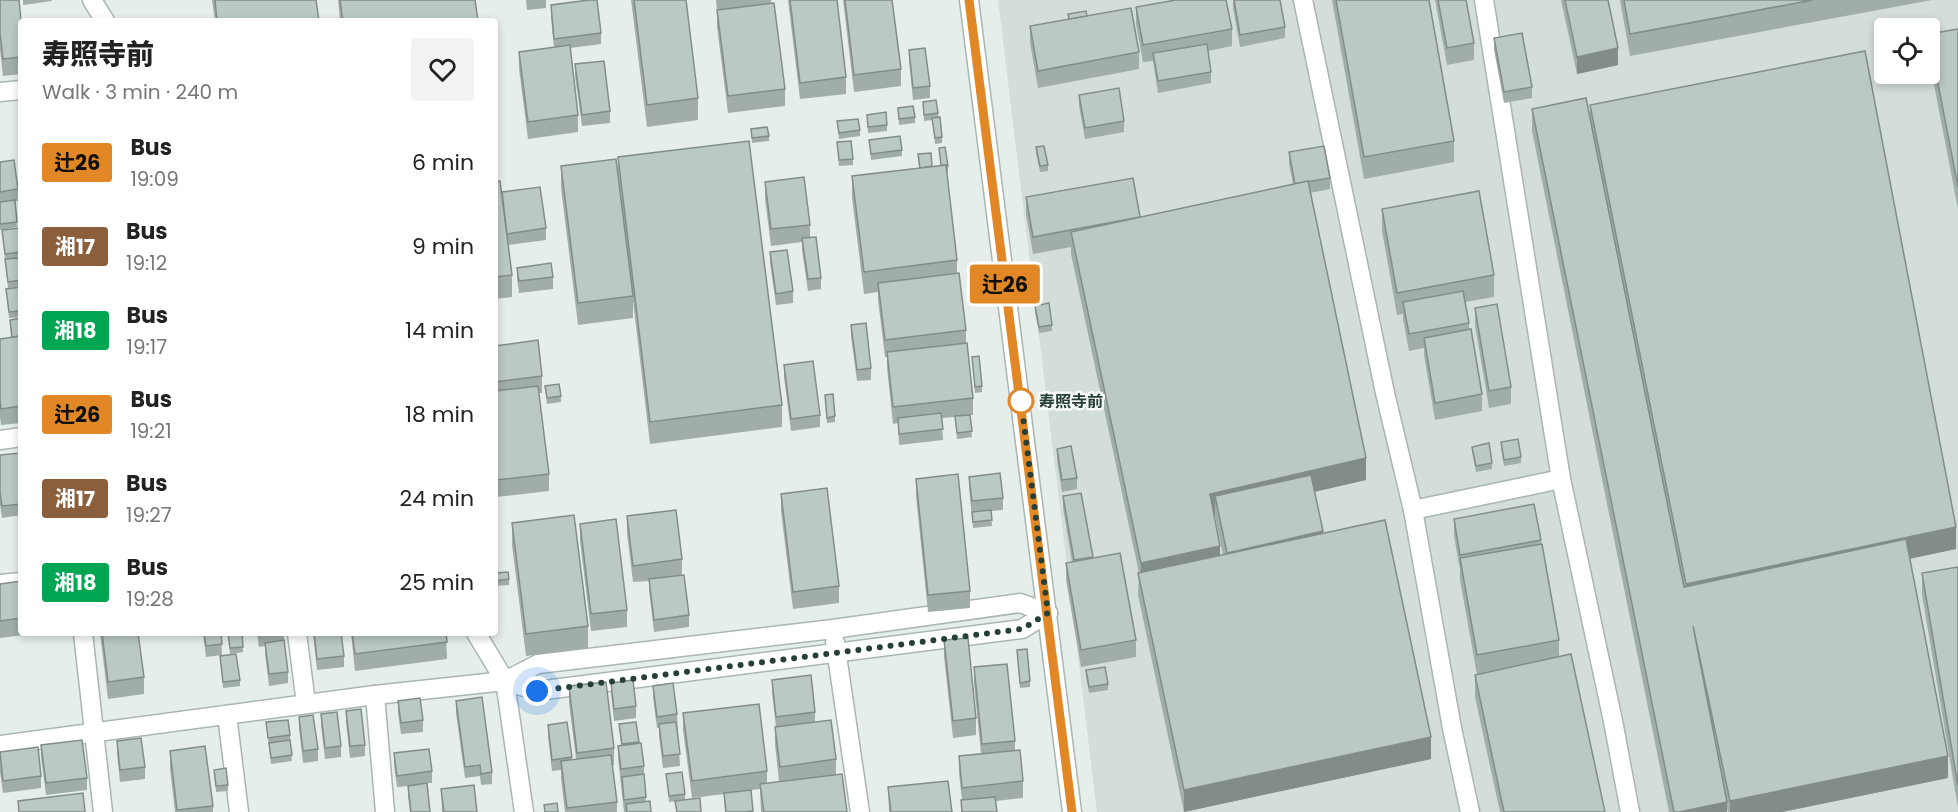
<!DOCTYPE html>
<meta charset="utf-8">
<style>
body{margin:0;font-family:Poppins,"Noto Sans JP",sans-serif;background:#f2f2f2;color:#222;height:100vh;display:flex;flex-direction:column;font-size:22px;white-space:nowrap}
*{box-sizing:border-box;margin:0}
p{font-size:20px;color:#767676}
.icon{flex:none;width:33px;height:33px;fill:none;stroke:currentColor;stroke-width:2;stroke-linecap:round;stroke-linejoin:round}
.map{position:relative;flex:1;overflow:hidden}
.details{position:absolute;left:18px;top:18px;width:480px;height:618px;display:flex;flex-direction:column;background:#fff;border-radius:6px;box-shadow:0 3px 9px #0003}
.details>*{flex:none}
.badge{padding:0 12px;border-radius:4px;font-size:21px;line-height:39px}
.controls{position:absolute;left:1874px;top:18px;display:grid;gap:12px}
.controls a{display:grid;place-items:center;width:66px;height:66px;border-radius:6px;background:#fff;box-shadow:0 3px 9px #0003;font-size:30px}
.you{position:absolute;width:30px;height:30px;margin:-15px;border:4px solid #fff;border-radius:50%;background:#1a73e8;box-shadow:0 0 0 9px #1a73e833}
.map>.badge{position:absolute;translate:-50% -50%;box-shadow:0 0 0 3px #fff}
.round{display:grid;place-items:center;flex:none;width:63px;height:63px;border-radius:6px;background:#f2f2f2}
.overview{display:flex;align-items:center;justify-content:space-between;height:102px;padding:0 24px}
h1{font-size:28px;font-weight:800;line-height:45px}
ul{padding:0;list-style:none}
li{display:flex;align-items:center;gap:18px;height:84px;padding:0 24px}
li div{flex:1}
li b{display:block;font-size:22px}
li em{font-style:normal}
li .badge{min-width:66px;font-weight:700;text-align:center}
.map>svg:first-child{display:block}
.built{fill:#d4ded9;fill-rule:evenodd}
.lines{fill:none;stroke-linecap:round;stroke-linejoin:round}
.minor-casing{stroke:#a9b6b1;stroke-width:21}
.minor{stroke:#fff;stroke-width:18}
.wall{fill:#a1ada8;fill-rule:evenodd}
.shaded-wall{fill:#838d88}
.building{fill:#bbc9c3;stroke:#838d88;stroke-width:1.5}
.line-casing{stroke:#fff;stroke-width:14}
.line{stroke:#e18726;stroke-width:9}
.walk{stroke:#264038;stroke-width:6;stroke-dasharray:0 10.8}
.stop-dot{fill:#fff;stroke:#e18726;stroke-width:3}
.labels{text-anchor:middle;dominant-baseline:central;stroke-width:5;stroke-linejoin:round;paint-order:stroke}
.stop-label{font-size:16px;font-weight:bold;fill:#264038;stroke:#f7fbf9;text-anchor:start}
</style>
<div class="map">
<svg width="1958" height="812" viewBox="0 0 1958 812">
<rect width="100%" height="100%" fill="#e6eeea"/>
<!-- built -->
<path class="built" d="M998 0H1958V812H1097ZM1884 28H1929V74H1884Z"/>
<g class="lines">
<!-- minor casing -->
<g class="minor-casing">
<g id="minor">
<path d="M92 0 105 21"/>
<path d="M969 0 1072 812"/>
<path d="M1303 0 1385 393 1413 510 1452 728 1470 812"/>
<path d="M1484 0 1561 479 1613 721 1630 812"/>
<path d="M0 92 21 90"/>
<path d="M0 440 21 437"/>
<path d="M1413 510 1561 479"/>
<path d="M0 584 21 582"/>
<path d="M83 633 103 812"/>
<path d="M297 633 306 704"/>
<path d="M476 633 505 681 524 812"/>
<path d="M835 642 860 812"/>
<path d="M505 681 537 691 1022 629 1048 613"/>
<path d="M375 695 385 812"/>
<path d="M227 715 239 812"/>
<path d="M0 745 375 695 505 681 538 664 833 629 1020 603 1048 613"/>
</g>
</g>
<!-- minor -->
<use href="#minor" class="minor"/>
</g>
<!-- wall -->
<g class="wall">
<path d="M0 0 21 21V74L3 76 0 50Z"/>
<path d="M23 0H52V1L23 5Z"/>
<path d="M212 0H316L319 21H215Z"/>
<path d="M338 0H475L478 21H340Z"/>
<path d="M526 0H546V8L527 10Z"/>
<path d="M631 0H686L698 98V120L647 127Z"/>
<path d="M716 0H771L785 89V106L728 113 717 27V12Z"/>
<path d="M788 0H837L846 77V94L800 99Z"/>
<path d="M843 0H892L901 69V86L854 92Z"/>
<path d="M1233 0H1280L1285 27V38L1240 47 1233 8Z"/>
<path d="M1332 0H1429L1454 141V162L1364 179Z"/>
<path d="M1435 0H1466L1474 43V60L1447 65Z"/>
<path d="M1561 0H1608L1618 65 1577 74Z"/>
<path d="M1620 0H1932L1630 56Z"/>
<path d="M551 5 601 33V44L570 48 578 115V132L528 139 519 69V52L554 48 551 17Z"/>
<path d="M1136 7 1232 29V46L1208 51 1211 72V83L1158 93 1153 61 1143 62 1136 24Z"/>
<path d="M1068 14 1087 16 1139 52V69L1038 88 1030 43V26L1068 19Z"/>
<path d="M1958 29V209L1929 59V34Z"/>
<path d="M1494 38 1532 87V98L1504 103 1494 50Z"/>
<path d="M909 50 930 86V98L913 100 909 61Z"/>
<path d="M575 64 610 111V123L582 126 575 76Z"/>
<path d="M1079 95 1124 121V132L1085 139 1079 106Z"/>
<path d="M923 102 938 113 942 137V143L935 144 932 120 924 121Z"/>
<path d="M1590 105 1956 549 1909 559 1948 778 1782 812H1728L1727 808V812H1669L1532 131V109L1590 120Z"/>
<path d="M898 108 915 117V123L899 125Z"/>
<path d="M867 115 887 125V131L868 133Z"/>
<path d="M837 121 860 130V136L839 139Z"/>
<path d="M751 129 769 136V141L752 143Z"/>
<path d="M869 140 902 150V156L871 160Z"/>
<path d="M837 142 853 159V165L839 166Z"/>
<path d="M1036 147 1048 165V171L1040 172 1036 153Z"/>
<path d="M939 148 948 166V172H947L957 260V273L966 330V343L973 398V415H970L972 437 957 439 955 417 942 418 943 440 899 445 898 423 893 424 887 368V357H885L878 300V292L864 294 852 198V176L919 168 918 154 932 166 941 165Z"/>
<path d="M1289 152 1330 178V189L1310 193 1366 480 1314 491 1323 533 1431 759 1184 812 1138 595 1139 573 1071 254V247L1033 254 1026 214V197L1140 217 1293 184 1289 164ZM1214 515H1215L1223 555H1220Z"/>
<path d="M618 157 782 405V427L650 444 633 301V318L578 325 561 188V166L618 174Z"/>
<path d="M0 162 18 189V201H15L17 227 0 230Z"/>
<path d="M495 182 502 202V192L546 228V240L508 245 512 275V297L495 299Z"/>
<path d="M765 182 810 225V237L821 278V289L808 291 802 250V242L771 246 765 199Z"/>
<path d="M1382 209 1494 275V297L1465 302 1469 323V330L1482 394V411L1435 420 1424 355V348L1409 351 1403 319V314L1397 315 1382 231Z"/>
<path d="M2 230 21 246V258H20L21 286 8 288Z"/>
<path d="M770 252 793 291V303L776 305 770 263Z"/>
<path d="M517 268 553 277V289L519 293 517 279Z"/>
<path d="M21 287V317L9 318 6 289Z"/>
<path d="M1035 306 1052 325V331L1039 333 1035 312Z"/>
<path d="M1475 308 1511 387V404L1489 408 1475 325Z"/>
<path d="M21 318V423L1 425 0 417V339L11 337 10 320Z"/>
<path d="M851 325 871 368V380L857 381 851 336Z"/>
<path d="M495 346 542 376V393H539L549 474V491L496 497 495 486Z"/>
<path d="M972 357 982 386V392L975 393Z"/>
<path d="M784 365 820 415V427L791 431 784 377Z"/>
<path d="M545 386 561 396V402L547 404Z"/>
<path d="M825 395 835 416V422L827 423Z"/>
<path d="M1501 442 1521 457V463L1504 466 1501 448Z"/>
<path d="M1472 447 1492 463V469L1476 472 1472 452Z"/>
<path d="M1057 449 1077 478V489L1062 492 1057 461Z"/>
<path d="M21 453V515L2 518 0 505V455Z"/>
<path d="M969 477 1003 498V510L991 511 992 526 973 528 969 488Z"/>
<path d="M916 479 970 591V608L928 612 916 496Z"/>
<path d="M1081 493 1093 558 1136 640V657L1081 667 1066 580V563L1072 562 1063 508V496Z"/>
<path d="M781 494 839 586V603L793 609 781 511Z"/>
<path d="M627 516 682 559V575L689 615V627L654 632 649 590V581L633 582 627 533Z"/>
<path d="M1454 519 1541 540 1559 640V657L1605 812H1500L1475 697V675H1477L1460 580V570L1454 536Z"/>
<path d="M512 523 588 626V648L526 656 512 545Z"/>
<path d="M580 524 627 610V627L591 631 580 541Z"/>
<path d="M1958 567V808L1922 595V573Z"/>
<path d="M495 573 509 579V585L495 586Z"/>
<path d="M21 581V633H39L0 638V584Z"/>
<path d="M100 633H138L144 677V694L108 699Z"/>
<path d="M203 633H221L222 655 206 657Z"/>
<path d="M228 633H242L243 652 230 654Z"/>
<path d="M257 633H284V641L288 672V683L269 686 265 654V646L259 647Z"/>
<path d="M313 633H341L344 656V667L317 670Z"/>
<path d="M351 633H446L447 659 355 671Z"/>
<path d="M944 640 976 718V735L953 738 944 657Z"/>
<path d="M1017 650 1030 681V687L1020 688Z"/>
<path d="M220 656 240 680V686L223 688Z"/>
<path d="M974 667 1015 741V750L1023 781V798L996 801 997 812H961V800H962L959 773V756L981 754 974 684Z"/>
<path d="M1086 670 1108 684V690L1089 693 1086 676Z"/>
<path d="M772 680 815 712V722L836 759V775L847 812H761L760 789 751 790 753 812H725L724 794 692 798 683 730V713L767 771V784L779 782 775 744V727H776L772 692Z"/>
<path d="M611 683 636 706V718L614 721 611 694Z"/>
<path d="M569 686 614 748V765H612L617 802V812H565L561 778V770L552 771 548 736V725L572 757V760L576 759 569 703Z"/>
<path d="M653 686 677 714 680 766 663 768 659 736V728H657L653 697Z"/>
<path d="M398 701 423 720V732L401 734 398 713Z"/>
<path d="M456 701 492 772V784L481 785 480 776 465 778 456 713Z"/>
<path d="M346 711 365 745V756L350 758 346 722Z"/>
<path d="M321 714 341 746V757L325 759 321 725Z"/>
<path d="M299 717 318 749V761L303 763 299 728Z"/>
<path d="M266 722 290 735 292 761 271 764Z"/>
<path d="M636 722 639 744 644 766V778L646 802 651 812H624L618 758V746H621L619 724Z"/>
<path d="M117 741 145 767V779L120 782 117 753Z"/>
<path d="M41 745 87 778V790L46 795 41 757Z"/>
<path d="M170 751 213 806V812H175L170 768Z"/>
<path d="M0 752 41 776V788L3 793 0 772Z"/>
<path d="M394 753 432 771V783H427L430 812H410L408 797V786L397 787 394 765Z"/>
<path d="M214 770 228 785V791L216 792Z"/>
<path d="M666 774 685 794V800L669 802Z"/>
<path d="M888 787 952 812H889Z"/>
<path d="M441 789 477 812H442Z"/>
</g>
<!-- shaded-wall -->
<g class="shaded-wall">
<path d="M1618 48V65L1577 74V57Z"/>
<path d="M1366 458V480L1219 514 1215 496V515L1210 516V494Z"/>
<path d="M1956 527V549L1686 606V584Z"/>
<path d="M1323 531V553L1227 574V553Z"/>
<path d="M1220 546V568L1141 585V563Z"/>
<path d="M1431 737V759L1184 812V790Z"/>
<path d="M1948 756V778L1782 812H1730V801Z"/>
<path d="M1727 802V812H1679Z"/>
</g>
<!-- building -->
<g class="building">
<path d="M0 0H19L21 21V57L3 59 0 33Z"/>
<path d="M215 0H316L319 21H217Z"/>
<path d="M340 0H475L478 21H343Z"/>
<path d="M589 0H597L601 33 554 39 551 5Z"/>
<path d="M634 0H686L698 98 647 105Z"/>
<path d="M790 0H837L846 77 800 83Z"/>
<path d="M845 0H892L901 69 854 75Z"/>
<path d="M1176 0H1226L1232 29 1143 45 1136 7Z"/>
<path d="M1234 0H1280L1285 27 1240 35Z"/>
<path d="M1336 0H1429L1454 141 1364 157Z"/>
<path d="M1438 0H1466L1474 43 1447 48Z"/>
<path d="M1565 0H1608L1618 48 1577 57Z"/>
<path d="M1624 0H1813L1630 34Z"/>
<path d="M774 3 785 89 728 96 717 10Z"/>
<path d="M1131 8 1139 52 1038 71 1030 26Z"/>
<path d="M1086 11 1087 16 1069 19 1068 14Z"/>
<path d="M1958 29V187L1929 37V34Z"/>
<path d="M1522 33 1532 87 1504 92 1494 38Z"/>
<path d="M1207 44 1211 72 1158 81 1153 53Z"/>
<path d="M570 45 578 115 528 122 519 52Z"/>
<path d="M925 48 930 86 913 88 909 50Z"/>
<path d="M1865 51 1956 527 1686 584 1590 105Z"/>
<path d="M604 61 610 111 582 115 575 64Z"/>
<path d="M1119 88 1124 121 1085 128 1079 95Z"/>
<path d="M1586 98 1684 587 1906 539 1948 756 1730 801 1693 626 1727 802 1679 812H1674L1532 109Z"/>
<path d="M936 100 938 113 924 115 923 102Z"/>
<path d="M913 106 915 117 899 119 898 108Z"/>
<path d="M886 112 887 125 868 127 867 115Z"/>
<path d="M940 117 942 137 935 138 932 118Z"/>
<path d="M858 119 860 130 839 133 837 121Z"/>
<path d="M767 127 769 136 752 138 751 129Z"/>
<path d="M900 136 902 150 871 154 869 140Z"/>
<path d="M749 141 782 405 650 422 618 157Z"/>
<path d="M851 141 853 159 839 160 837 142Z"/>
<path d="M1044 146 1048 165 1040 166 1036 147Z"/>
<path d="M1324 146 1330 178 1295 184 1289 152Z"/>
<path d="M945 147 948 166H946V165H941L939 148Z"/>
<path d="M931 153 932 166 920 168 918 154Z"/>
<path d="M616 159 633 296 578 303 561 166Z"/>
<path d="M14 160 18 189 0 192V162Z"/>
<path d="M946 165 957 260 864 272 852 176Z"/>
<path d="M804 177 810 225 771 229 765 182Z"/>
<path d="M1133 178 1140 217 1033 237 1026 197Z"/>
<path d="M500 181 512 275 495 277V182Z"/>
<path d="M1308 181 1366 458 1210 494 1220 546 1141 563 1071 232Z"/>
<path d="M540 187 546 228 507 234 502 192Z"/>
<path d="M1479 191 1494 275 1397 293 1382 209Z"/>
<path d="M15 200 17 222 0 224V202Z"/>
<path d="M19 228 21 252 5 254 2 230Z"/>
<path d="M816 237 821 278 808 279 802 238Z"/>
<path d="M787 250 793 291 776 294 770 252Z"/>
<path d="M20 258 21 280 8 282 5 259Z"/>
<path d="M551 263 553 277 519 281 517 268Z"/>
<path d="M959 273 966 330 885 340 878 283Z"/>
<path d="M21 287V311L9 312 6 289Z"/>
<path d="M1463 291 1469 323 1409 334 1403 302Z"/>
<path d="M1049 303 1052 325 1039 327 1035 306Z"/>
<path d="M1497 304 1511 387 1489 391 1475 308Z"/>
<path d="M21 318V343L20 336 12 337 10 320Z"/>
<path d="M866 323 871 368 857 370 851 325Z"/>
<path d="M1471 329 1482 394 1435 403 1424 338Z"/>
<path d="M20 336 21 343V406L1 409 0 400V339Z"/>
<path d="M538 340 542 376 495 382V346Z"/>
<path d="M967 343 973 398 893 407 887 352Z"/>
<path d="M979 356 982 386 975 387 972 357Z"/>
<path d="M813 361 820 415 791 419 784 365Z"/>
<path d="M559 384 561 396 547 398 545 386Z"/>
<path d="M538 386 549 474 496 480 495 469V391Z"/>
<path d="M833 394 835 416 827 418 825 395Z"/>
<path d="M941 413 943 429 899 434 898 418Z"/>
<path d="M970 415 972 431 957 433 955 416Z"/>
<path d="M1518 439 1521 457 1504 460 1501 442Z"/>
<path d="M1489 443 1492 463 1476 466 1472 447Z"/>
<path d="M1071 446 1077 478 1062 480 1057 449Z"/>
<path d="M21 453V504L2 506 0 493V455Z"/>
<path d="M1000 473 1003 498 972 501 969 477Z"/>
<path d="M958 474 970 591 928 595 916 479Z"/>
<path d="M1311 475 1323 531 1227 553 1215 496Z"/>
<path d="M827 488 839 586 793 592 781 494Z"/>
<path d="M1081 493 1093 557 1074 560 1063 496Z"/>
<path d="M1534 504 1541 540 1460 555 1454 519Z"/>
<path d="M676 510 682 559 633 566 627 516Z"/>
<path d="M991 510 992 520 973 522 972 512Z"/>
<path d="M574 515 588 626 526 634 512 523Z"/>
<path d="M616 519 627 610 591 614 580 524Z"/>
<path d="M1385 520 1431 737 1184 790 1138 573Z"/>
<path d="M1542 544 1559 640 1477 655 1460 558Z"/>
<path d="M1120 553 1136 640 1081 650 1066 563Z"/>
<path d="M1958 567V786L1922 573Z"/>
<path d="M508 572 509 579 495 581V573Z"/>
<path d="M684 575 689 615 654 620 649 579Z"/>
<path d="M21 581V618L0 621V584Z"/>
<path d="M102 633H138L144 677 108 682Z"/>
<path d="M204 633H221L222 644 206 646Z"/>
<path d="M228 633H242L243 647 230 648Z"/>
<path d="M258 633H275L259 635Z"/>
<path d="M314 633H341L344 656 317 659Z"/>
<path d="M352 633H446L447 642 355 654Z"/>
<path d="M968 638 976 718 953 721 944 640Z"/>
<path d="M284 640 288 672 269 674 265 643Z"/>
<path d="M1027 649 1030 681 1020 683 1017 650Z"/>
<path d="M236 654 240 680 223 682 220 656Z"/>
<path d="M1571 654 1605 812H1504L1475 675Z"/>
<path d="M1007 664 1015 741 982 744 974 667Z"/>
<path d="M1105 667 1108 684 1089 687 1086 670Z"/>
<path d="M811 675 815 712 776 717 772 680Z"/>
<path d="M633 680 636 706 614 709 611 683Z"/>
<path d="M606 682 614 748 577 753 569 686Z"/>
<path d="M673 683 677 714 657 717 653 686Z"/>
<path d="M482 697 492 772 481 774 480 765 465 767 456 701Z"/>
<path d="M420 698 423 720 401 723 398 701Z"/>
<path d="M759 704 767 771 692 781 683 713Z"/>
<path d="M361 709 365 745 350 746 346 711Z"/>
<path d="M337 712 341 746 325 748 321 714Z"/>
<path d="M313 715 318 749 303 751 299 717Z"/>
<path d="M288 720 290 735 268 738 266 722Z"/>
<path d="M831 720 836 759 780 767 775 727Z"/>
<path d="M567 722 572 757 552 760 548 725Z"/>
<path d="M636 722 639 742 622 744 619 724Z"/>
<path d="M676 722 680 754 663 756 659 724Z"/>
<path d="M141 738 145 767 120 770 117 741Z"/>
<path d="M82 740 87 778 46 783 41 745Z"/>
<path d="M290 740 292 755 271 758 269 743Z"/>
<path d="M641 743 644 766 621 769 618 746Z"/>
<path d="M205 746 213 806 177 810 170 751Z"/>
<path d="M38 747 41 776 3 781 0 752Z"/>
<path d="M429 749 432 771 397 776 394 753Z"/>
<path d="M1020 750 1023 781 962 788 959 756Z"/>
<path d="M611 755 617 802 567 808 561 761Z"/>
<path d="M226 768 228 785 216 786 214 770Z"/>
<path d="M682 772 685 794 669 796 666 774Z"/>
<path d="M644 774 646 797 624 800 622 777Z"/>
<path d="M842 774 847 812H764L760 784Z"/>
<path d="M948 781 952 812H891L888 787Z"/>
<path d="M427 783 430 812H411L408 786Z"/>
<path d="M474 785 477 812H444L441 789Z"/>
<path d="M751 790 753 811 743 812H726L724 793Z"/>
<path d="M83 793 85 812H19L18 801Z"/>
<path d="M995 797 997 812H962L961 800Z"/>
<path d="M700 798 701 812H677L675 801Z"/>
<path d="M650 801 651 812H627L626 804Z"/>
<path d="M557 803 558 812H545L544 805Z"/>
</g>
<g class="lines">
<!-- line casing -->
<g class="line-casing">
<path id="line" d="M969 0 1072 812"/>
</g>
<!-- line -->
<use href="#line" class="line"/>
<!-- walk -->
<path class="walk" d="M537 691 1022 629 1048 613 1021 401"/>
</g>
<!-- markers -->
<circle class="stop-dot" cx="1021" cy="401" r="12"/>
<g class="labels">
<!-- stop labels -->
<g class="stop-label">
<text x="1039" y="401">寿照寺前</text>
</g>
</g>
</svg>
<div class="controls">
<a><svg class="icon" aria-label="locate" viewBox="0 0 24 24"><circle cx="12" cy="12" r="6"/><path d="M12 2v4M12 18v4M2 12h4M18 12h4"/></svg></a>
</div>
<div class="you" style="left:537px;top:691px"></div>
<b class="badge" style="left:1005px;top:284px;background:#e18726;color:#111">辻26</b>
<section class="details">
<div class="overview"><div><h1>寿照寺前</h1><p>Walk · 3 min · 240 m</p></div><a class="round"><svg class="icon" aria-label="heart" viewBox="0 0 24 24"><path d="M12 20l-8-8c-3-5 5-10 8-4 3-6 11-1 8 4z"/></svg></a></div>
<ul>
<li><span class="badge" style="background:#e18726;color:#111">辻26</span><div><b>Bus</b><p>19:09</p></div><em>6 min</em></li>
<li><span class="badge" style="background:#8b5e3c;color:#fff">湘17</span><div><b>Bus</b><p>19:12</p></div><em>9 min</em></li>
<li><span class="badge" style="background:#00a651;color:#fff">湘18</span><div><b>Bus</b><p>19:17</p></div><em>14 min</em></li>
<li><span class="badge" style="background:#e18726;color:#111">辻26</span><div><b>Bus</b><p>19:21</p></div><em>18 min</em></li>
<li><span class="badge" style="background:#8b5e3c;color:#fff">湘17</span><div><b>Bus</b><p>19:27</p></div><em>24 min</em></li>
<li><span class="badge" style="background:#00a651;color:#fff">湘18</span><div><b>Bus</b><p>19:28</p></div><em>25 min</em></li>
</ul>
</section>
</div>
